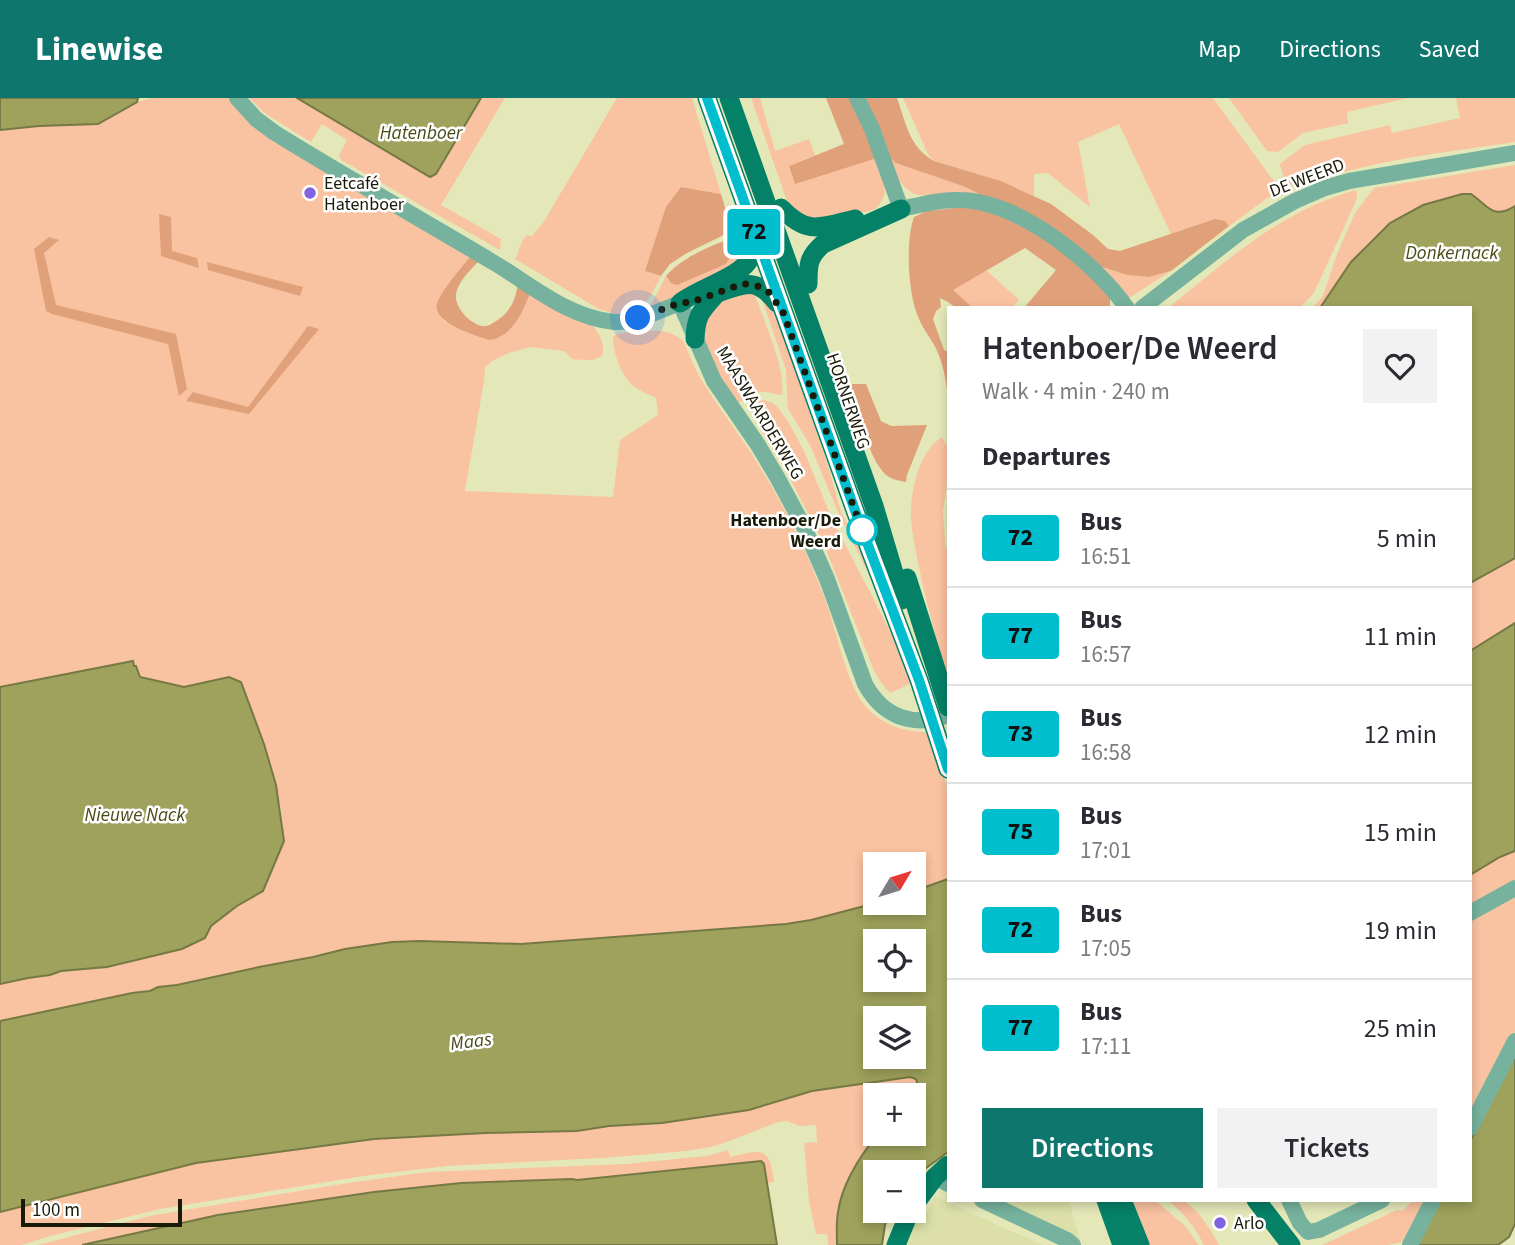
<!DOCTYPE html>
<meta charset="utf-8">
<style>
body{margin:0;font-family:"Source Sans 3",sans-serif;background:#f2f2f3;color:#2b2b33;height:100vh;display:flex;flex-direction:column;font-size:26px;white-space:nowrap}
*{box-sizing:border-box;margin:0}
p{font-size:23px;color:#7c7c81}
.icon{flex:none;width:38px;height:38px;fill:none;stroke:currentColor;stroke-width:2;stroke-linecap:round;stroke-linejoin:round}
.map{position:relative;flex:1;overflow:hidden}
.side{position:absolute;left:947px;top:208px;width:525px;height:896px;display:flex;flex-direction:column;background:#fff;border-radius:0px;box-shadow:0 4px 10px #0003}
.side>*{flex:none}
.badge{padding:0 14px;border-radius:5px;font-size:24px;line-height:46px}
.needle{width:46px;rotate:52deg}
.controls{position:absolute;left:863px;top:754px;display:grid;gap:14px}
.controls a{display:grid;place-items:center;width:63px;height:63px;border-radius:0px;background:#fff;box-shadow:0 4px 10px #0003;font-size:35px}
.scale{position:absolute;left:21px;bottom:18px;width:161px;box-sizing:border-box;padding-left:7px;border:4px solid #191a08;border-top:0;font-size:19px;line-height:24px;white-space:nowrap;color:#191a08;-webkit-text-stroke:5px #fff;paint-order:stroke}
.you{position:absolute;width:35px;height:35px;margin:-18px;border:5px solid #fff;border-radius:50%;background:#1a73e8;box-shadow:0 0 0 10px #1a73e833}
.map>.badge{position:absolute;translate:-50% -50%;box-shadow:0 0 0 4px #fff}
h2{padding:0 35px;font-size:26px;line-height:63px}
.round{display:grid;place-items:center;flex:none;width:74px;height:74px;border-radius:0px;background:#f2f2f3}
.summary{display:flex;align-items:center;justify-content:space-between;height:119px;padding:0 35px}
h1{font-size:33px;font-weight:600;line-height:52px}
.primary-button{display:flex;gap:14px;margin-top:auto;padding:14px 35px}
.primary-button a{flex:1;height:80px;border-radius:0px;background:#0f766e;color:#fff;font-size:28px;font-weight:600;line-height:80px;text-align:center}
.primary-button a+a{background:#f2f2f3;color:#2b2b33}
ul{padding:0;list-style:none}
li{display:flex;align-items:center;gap:21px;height:98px;padding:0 35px;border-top:2px solid #e1e1e2}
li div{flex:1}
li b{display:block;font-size:26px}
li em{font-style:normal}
li .badge{min-width:77px;font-weight:700;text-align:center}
header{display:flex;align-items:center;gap:42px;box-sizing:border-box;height:98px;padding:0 35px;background:#0f766e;color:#fff}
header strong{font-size:33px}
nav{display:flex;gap:38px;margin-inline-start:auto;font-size:24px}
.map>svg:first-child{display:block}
.built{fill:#dce0a8}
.green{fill:#f9c2a1}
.forest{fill:#e0a07a}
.water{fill:#9ea25c;stroke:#767943;stroke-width:2;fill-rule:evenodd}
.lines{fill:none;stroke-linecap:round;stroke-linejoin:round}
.minor{stroke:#76b29e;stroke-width:16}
.major{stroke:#048166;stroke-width:19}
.line-casing{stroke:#fff;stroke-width:16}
.line{stroke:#00becd;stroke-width:10}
.walk{stroke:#191a08;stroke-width:7;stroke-dasharray:0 12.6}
.poi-dot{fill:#8263df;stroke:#fff;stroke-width:2.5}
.stop-dot{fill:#fff;stroke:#00becd;stroke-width:3.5}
.labels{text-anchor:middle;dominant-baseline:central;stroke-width:5;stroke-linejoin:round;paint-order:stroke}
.street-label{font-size:18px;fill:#191a08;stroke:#fff}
.poi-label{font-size:18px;fill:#191a08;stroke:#fff;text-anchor:start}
.stop-label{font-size:18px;font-weight:bold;fill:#191a08;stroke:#fff;text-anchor:end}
.water-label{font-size:19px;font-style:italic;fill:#4a4d18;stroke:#fff}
</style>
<header>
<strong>Linewise</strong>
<nav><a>Map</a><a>Directions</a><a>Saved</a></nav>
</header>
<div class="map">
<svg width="1515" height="1147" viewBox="0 0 1515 1147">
<rect width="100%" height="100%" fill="#e4e8b8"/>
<!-- built -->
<g class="built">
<path d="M935 1098 982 1120 1043 1147H906L922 1111 928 1113Z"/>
<path d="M992 1103H1069L1080 1142 1027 1118Z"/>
</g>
<!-- green -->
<g class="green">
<path d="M152 0H229L255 30 470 159 448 189 437 213 444 223 457 229 511 230 525 206 531 193 591 226C599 234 606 246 602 258L593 262H584L572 261 564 253 530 249 509 255 492 263 485 269 484 283 465 393 613 399 620 342 658 317 656 300C648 296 637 292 631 286 619 274 613 253 613 238 620 234 624 235 631 234 650 233 668 229 683 243 690 257 695 273 704 286 718 309 735 330 749 352 781 401 809 455 828 510 837 536 848 590 866 609 884 628 904 634 929 634L948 692V781L914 793V766H875L876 805 811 822 786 826 521 846 420 843 392 844 345 851 177 887C161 889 148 893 132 895L0 923V886L28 880 50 877 61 873 107 869 182 851 205 840 211 828 237 808 263 793 284 743 281 711 276 687 264 646 240 584 229 579 184 589 140 579 136 568H134L132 563 0 589V32L39 28 120 14 137 4Z"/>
<path d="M249 0H297L430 79 436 76 481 0H505L441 107 501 141 500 152 341 62 339 57 347 42 322 26 311 44 266 16Z"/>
<path d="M617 0H692L721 96 681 89 675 97 645 173 661 178 650 199 640 211 633 215 615 216 599 211 515 161C520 153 520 143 527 137L532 138 543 125Z"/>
<path d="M751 0H760L775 53 809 41 815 57 789 68 877 60 883 79 885 95 881 104 876 111 843 120 805 122 787 103Z"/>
<path d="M903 0H1213L1281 93 1266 101 1229 128 1224 123 1215 121 1171 136 1119 26 1078 44 1090 109 1048 75 1034 76V98L1001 83 934 63 928 56Z"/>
<path d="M1229 0H1408L1347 14 1348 25 1303 35 1278 54 1267 53Z"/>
<path d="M1456 0H1515V44C1442 55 1366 62 1297 90 1286 85 1282 77 1280 66L1305 47 1390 27 1392 35 1460 20Z"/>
<path d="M887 57 963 88 985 99 917 97C899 89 894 73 887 57Z"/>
<path d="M1515 67V108L1507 113 1498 115 1492 114 1485 108 1445 100 1422 107 1390 125 1366 147 1351 164 1320 210H1312L1323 198 1337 156 1355 115 1374 90Z"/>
<path d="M1355 92 1357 95 1356 103 1314 195 1300 210H1168C1209 177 1248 142 1295 117 1314 106 1334 99 1355 92Z"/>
<path d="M736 139 741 159 728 174 646 212 653 203 666 178 671 185 729 159 724 143Z"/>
<path d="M1096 167 1127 177 1149 179 1171 173 1129 200Z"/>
<path d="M986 172 1019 202 1012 210H973L952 192Z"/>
<path d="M747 195 755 197C764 224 786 270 782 297 776 297 771 294 764 294 753 294 746 300 737 306L714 271 701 244 704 216 718 203Z"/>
<path d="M761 198 774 211 829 371 840 411 895 526 894 527 838 414 810 347 788 311 786 272Z"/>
<path d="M764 302 773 305 779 311 789 325 804 353 832 421 892 537 912 585 890 595 883 587 875 575 823 444 787 375 765 340 757 318 751 309 757 304Z"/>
<path d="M942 339 948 350V378L943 413 945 444 948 457V572L945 573C936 539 926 504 919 469 916 453 912 437 911 421 910 395 918 354 942 339Z"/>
<path d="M1515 460V525L1470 553V485Z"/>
<path d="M1515 753V958L1470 1030V777L1500 759Z"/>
<path d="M910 979 916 981 920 995 914 1001V998H875V1036H878C860 1058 842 1086 838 1114 836 1125 837 1136 837 1147H828L827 1136H816L809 1103 804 1045 817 1044 816 1027 800 1028 787 1023 778 1024 724 1045 710 1049 686 1053 602 1060 447 1068 363 1078 160 1111 50 1138 22 1147H0V1114L196 1065 374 1041 485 1035 577 1033 609 1028 662 1025 749 1012 812 993Z"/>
<path d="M728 1052 730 1059C761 1052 770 1047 774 1084L767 1085 764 1066 761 1063 577 1082 572 1081 461 1085 374 1094 218 1117 82 1147H38L149 1118 348 1085 427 1074 626 1066 707 1058Z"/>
<path d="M1127 1103H1156L1185 1128 1199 1147H1146Z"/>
<path d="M1169 1103C1173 1103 1177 1102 1181 1102 1195 1106 1213 1135 1219 1147H1204C1195 1129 1184 1116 1169 1103Z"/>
<path d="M1412 1103H1429L1406 1143 1388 1147H1322L1397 1112 1403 1113Z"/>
</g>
<!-- forest -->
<g class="forest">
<path d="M826 0H852L877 60 795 86 789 68 844 46Z"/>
<path d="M865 0H897C906 25 909 49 934 63L1001 83 1051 106 1093 137 1108 151 1120 153 1215 121 1225 123 1229 128 1171 173 1149 179 1127 177 1096 167 985 99 963 88 896 65 887 57Z"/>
<path d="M681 89 721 96 732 133 687 155 670 166 661 178 645 173 666 109Z"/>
<path d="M964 109C994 114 1024 125 1049 143 1069 157 1091 180 1110 197V210H1024L1056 172 1025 150 953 192 973 210H956L948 204 940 200 941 209 936 213 933 221 944 252 948 254V302C947 287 944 269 938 255 933 243 924 233 919 221 908 198 905 144 914 119L927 113Z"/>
<path d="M159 116 171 119 172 153 197 160 199 170 161 158Z"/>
<path d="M49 139 59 142 44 155 56 207 176 236 187 291 179 298 168 246 52 216 46 213 34 151Z"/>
<path d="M724 143 730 159 726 166 677 187 671 185 666 178C681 161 703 151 724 143Z"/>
<path d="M470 159 478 164C470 172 458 184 456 196 454 209 470 226 482 228 486 229 490 227 493 225 509 217 516 202 518 185L531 193C523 213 513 239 489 242 475 237 432 225 437 206 440 194 462 169 470 159Z"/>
<path d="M207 164 299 188 303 189 300 198 208 172Z"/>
<path d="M308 228 319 231 249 316 186 303 193 294 248 309Z"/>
<path d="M850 286H866L881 323 891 328 927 327 907 377 906 384C901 383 894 382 889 379 870 368 856 308 850 286Z"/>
</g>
<!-- water -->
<g class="water">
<path d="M0 0H138L137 4 98 26 39 28 0 32Z"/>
<path d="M297 0H481L436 76 430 79Z"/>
<path d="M1462 96H1471C1489 108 1492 122 1515 108V460L1470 485V210H1320L1351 164 1390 125 1423 107Z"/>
<path d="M1515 525V753L1500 759 1470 777V553Z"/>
<path d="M133 563 134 568H136L140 579 184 589 229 579 241 584 264 646 276 687 284 743 263 793 237 808 211 828 205 840 182 851 107 869 61 873 50 877 28 880 0 886V589Z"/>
<path d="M948 781V1054L914 1079V1074H875V1113H890L885 1127 882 1147H837C837 1136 836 1125 838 1114 842 1086 860 1058 878 1036H914V1001L920 995 916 981 910 979 812 993 749 1012 662 1025 609 1028 577 1033 485 1035 374 1041 196 1065 0 1114V923L132 895 150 893 158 889 177 887 259 869 313 859 345 851 392 844 420 843 521 846 786 826 811 822 876 805H914V793ZM875 844H914V882H875ZM914 920V959H875V920Z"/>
<path d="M1515 957V1126L1509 1139 1498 1147H1416L1439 1103 1470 1102V1043Z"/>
<path d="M761 1063 764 1066 777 1147H82L218 1117 374 1094 461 1085 572 1081 577 1082Z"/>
</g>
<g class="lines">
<!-- minor -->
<g class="minor">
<path d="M237 0 256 21 275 35C346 79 419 120 491 163 529 185 568 220 614 224 636 225 660 212 680 205L714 283 758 347 777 379 804 429 827 481 865 586C883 619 913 630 948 617"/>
<path d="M857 0 872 31 901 111C920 107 940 101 959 102 1019 103 1094 163 1127 210"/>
<path d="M1142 210 1243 132 1295 103 1325 90 1349 83 1515 55"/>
<path d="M1470 815 1515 790"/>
<path d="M1470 1030 1515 943"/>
<path d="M935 1079 948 1086"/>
<path d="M982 1102 1067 1142 1073 1147"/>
<path d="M1289 1102 1300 1125 1308 1134 1319 1132 1382 1102"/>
<path d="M1410 1147 1433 1102"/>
</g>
<!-- major -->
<g class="major">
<path d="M707 0 857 418 919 582 948 671"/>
<path d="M729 0 874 408 902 502"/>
<path d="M781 110C808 138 821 129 855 121"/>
<path d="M808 186C808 167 808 159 823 146L901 111"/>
<path d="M718 195C745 185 757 179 777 205"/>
<path d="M680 205C697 191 743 178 750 160 753 152 752 145 752 138"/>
<path d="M695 241C696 216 702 212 717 195"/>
<path d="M907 480 948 609"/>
<path d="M1106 1102 1122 1147"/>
<path d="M1122 1102 1140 1147"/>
<path d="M1256 1102 1291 1147"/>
<path d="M914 1107 935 1079 948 1067"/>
<path d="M896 1147 910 1113"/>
</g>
</g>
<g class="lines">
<!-- line casing -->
<g class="line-casing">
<path id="line" d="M707 0 857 418 919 582 948 671"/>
</g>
<!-- line -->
<use href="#line" class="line"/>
<!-- walk -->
<path class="walk" d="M638 220 680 205 692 204 742 186H748L761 189 768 193 783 214 862 432"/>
</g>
<!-- markers -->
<g class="poi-dot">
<circle cx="310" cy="95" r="7"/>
<circle cx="1220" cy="1125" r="7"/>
</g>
<circle class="stop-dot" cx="862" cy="432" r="14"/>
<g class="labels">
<!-- street labels -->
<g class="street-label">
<text transform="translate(1307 80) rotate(-21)">DE WEERD</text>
<text transform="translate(848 303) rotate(71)">HORNERWEG</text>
<text transform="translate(760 315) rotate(59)">MAASWAARDERWEG</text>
</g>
<!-- poi labels -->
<g class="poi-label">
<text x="324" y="85">Eetcafé<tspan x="324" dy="21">Hatenboer</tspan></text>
<text x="1234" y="1125">Arlo</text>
</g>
<!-- stop labels -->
<g class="stop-label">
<text x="841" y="422">Hatenboer/De<tspan x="841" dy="21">Weerd</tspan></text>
</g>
<!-- water labels -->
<g class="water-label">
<text x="421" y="35">Hatenboer</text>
<text x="1452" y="155">Donkernack</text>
<text x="135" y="717">Nieuwe Nack</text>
<text transform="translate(471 944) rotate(-7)">Maas</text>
</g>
</g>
</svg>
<div class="controls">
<a><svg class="needle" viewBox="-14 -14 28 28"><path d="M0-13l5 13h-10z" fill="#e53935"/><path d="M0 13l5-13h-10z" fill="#7c7c81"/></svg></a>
<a><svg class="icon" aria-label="locate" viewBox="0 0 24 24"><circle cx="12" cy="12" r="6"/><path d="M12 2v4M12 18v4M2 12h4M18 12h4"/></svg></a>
<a><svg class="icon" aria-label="layers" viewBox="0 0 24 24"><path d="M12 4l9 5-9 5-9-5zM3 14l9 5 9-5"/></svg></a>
<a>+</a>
<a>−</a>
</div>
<div class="scale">100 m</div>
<div class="you" style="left:638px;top:220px"></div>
<b class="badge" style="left:754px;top:134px;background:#00becd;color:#111">72</b>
<section class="side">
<div class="summary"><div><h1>Hatenboer/De Weerd</h1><p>Walk · 4 min · 240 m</p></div><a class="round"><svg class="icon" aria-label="heart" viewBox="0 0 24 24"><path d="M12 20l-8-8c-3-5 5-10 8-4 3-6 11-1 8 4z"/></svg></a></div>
<h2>Departures</h2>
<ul>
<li><span class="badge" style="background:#00becd;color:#111">72</span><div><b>Bus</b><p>16:51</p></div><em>5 min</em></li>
<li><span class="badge" style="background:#00becd;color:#111">77</span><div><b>Bus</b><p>16:57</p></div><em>11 min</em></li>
<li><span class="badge" style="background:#00becd;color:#111">73</span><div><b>Bus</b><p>16:58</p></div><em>12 min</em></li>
<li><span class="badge" style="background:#00becd;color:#111">75</span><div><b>Bus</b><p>17:01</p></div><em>15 min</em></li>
<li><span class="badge" style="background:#00becd;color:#111">72</span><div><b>Bus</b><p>17:05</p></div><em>19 min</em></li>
<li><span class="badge" style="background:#00becd;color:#111">77</span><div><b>Bus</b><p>17:11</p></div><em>25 min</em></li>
</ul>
<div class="primary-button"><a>Directions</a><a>Tickets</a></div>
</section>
</div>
